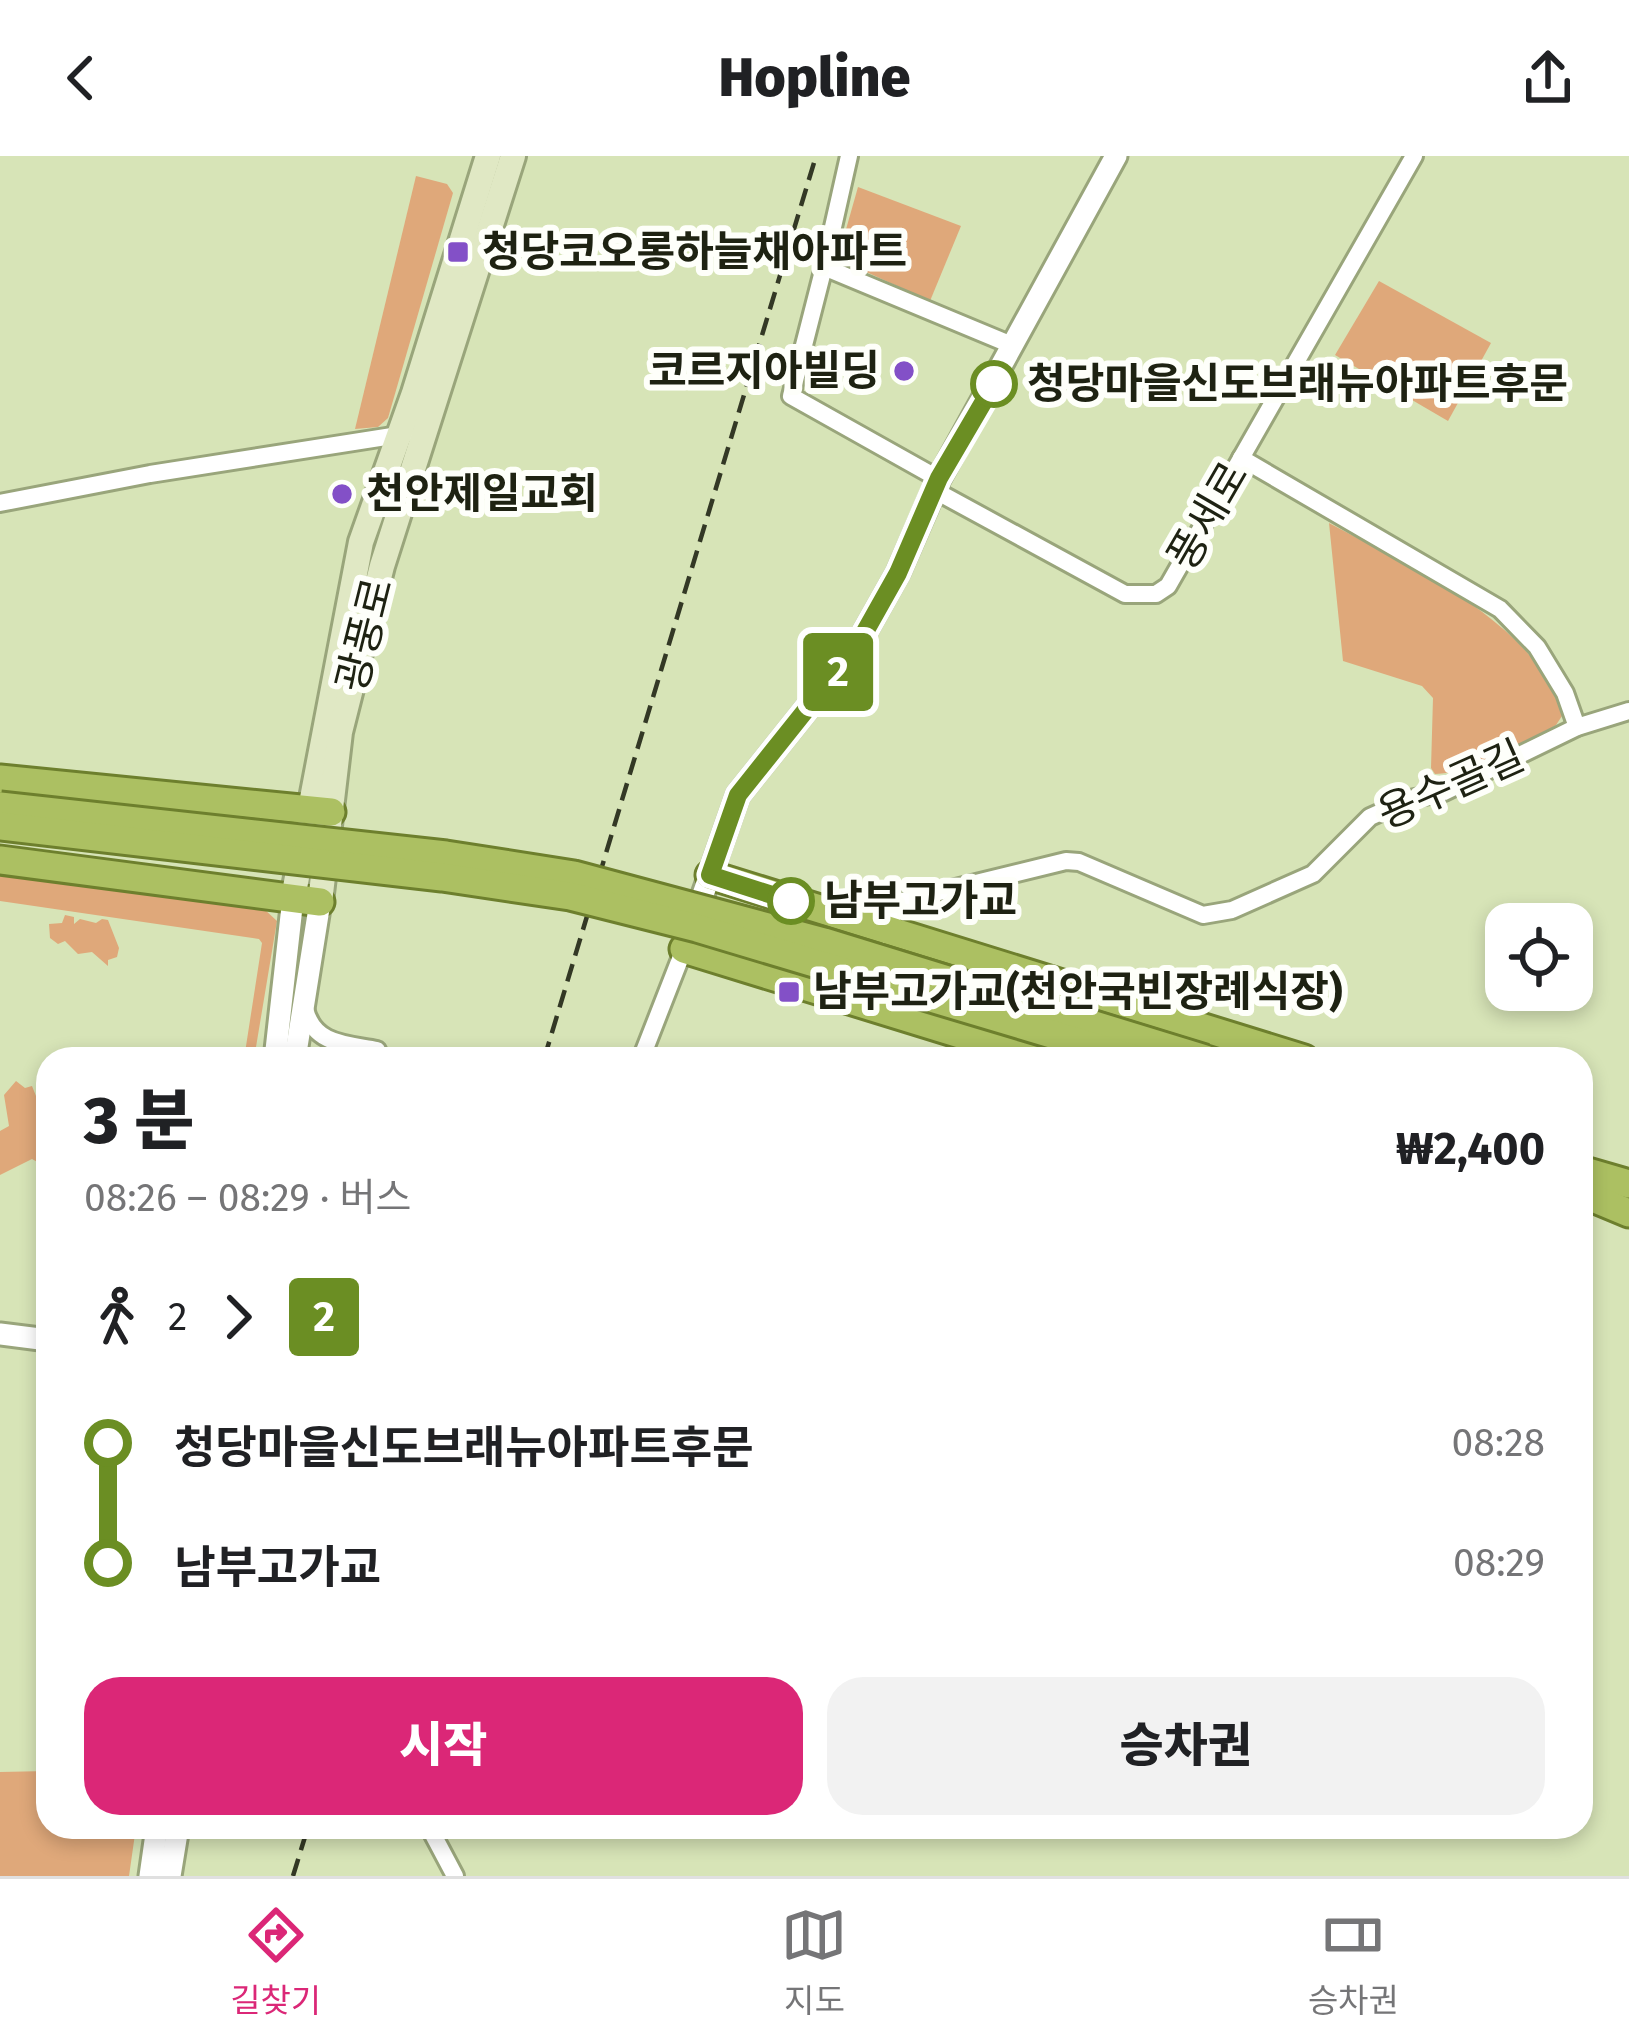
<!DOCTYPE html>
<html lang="ko">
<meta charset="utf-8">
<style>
body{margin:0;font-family:"Fira Sans","Noto Sans KR",sans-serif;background:#f2f2f2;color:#202124;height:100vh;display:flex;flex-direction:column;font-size:45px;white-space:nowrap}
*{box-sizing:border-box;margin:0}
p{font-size:39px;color:#757577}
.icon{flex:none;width:66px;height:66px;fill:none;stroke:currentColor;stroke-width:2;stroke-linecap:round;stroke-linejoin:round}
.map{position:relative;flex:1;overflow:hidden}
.side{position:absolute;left:36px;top:891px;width:1557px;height:792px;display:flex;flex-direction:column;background:#fff;border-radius:36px;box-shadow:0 6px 18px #0003}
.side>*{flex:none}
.badge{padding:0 24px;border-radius:9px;font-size:42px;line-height:78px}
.tools{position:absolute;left:1485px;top:747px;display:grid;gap:24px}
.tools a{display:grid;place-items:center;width:108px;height:108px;border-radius:24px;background:#fff;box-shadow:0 6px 18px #0003;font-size:60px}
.map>.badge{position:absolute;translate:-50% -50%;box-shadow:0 0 0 6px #fff}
.legs{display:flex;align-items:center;gap:18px;height:132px;padding:0 48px;font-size:39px}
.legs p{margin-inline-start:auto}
.summary{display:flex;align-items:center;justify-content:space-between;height:204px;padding:0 48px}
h1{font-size:66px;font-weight:800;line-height:90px}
.primary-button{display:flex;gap:24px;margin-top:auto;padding:24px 48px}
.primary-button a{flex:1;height:138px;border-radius:36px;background:#db2777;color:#fff;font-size:48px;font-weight:800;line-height:138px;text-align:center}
.primary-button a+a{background:#f2f2f2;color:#202124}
ul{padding:0 48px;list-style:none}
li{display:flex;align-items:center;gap:42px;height:120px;font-size:45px}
li i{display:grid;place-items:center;width:18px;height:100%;margin:0 15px;background:currentColor}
li i::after{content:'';width:30px;height:30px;margin:-15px;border:9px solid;border-radius:50%;background:#fff}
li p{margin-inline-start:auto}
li:first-child i{background:linear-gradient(#0000 50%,currentColor 0)}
li:last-child i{background:linear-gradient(currentColor 50%,#0000 0)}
header{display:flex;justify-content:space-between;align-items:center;height:156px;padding:0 48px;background:#fff;font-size:54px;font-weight:800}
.tab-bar{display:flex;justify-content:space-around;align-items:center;height:168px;border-top:3px solid #e0e0e0;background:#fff;font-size:33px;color:#757577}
.tab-bar a{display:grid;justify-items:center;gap:6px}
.tab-bar .current{color:#db2777}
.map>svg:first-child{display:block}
.green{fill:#dfa87a}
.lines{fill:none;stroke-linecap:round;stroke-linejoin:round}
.minor-casing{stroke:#99a57b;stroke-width:22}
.tertiary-casing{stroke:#99a57b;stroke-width:27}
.secondary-casing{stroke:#99a57b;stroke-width:30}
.trunk-casing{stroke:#6d7f2d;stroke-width:33}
.minor{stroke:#fff;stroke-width:16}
.tertiary{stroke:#fff;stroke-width:21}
.secondary{stroke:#e0e8c4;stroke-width:24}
.trunk{stroke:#acc062;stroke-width:27}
.rail{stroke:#333825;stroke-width:4.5;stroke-dasharray:18 9;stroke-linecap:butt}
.trunk-bridge-casing{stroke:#6d7f2d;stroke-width:33;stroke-linecap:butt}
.trunk-bridge{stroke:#acc062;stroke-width:27}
.line-1-casing{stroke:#fff;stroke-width:27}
.line-1{stroke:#6b8e23;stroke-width:18}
.poi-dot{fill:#8350c7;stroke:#fefffa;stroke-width:4.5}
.stop-1-dot{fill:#fff;stroke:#6b8e23;stroke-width:6}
.labels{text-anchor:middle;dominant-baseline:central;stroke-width:12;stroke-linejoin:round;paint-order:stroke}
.poi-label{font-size:42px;font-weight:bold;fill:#1e2212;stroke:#fefffa;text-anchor:start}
.stop-label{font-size:42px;font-weight:bold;fill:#1e2212;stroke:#fefffa;text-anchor:start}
.street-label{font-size:42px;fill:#1e2212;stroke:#fefffa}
</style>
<header><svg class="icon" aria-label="back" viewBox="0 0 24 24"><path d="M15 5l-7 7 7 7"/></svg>Hopline<svg class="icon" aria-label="share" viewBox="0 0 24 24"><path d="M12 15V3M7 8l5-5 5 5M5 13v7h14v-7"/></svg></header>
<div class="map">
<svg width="1629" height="1720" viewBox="0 0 1629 1720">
<rect width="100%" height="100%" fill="#d7e4b7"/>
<!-- green -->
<g class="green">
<path d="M416 20 447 28 453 37 388 262 378 271 355 273Z"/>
<path d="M858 31 961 70 930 145 851 109 841 91Z"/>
<path d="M1379 125 1491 187 1448 265 1335 199Z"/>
<path d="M1329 367C1407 410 1540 467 1562 560L1556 569C1522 593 1478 616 1435 618L1431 612 1433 542 1422 530 1343 505Z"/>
<path d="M0 720 263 752 277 765 254 903H244L262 787 259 783 0 745Z"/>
<path d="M65 759 74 761V768L80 763 96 767 102 763 108 764 119 792 117 801 108 804V810L92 796 78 798 65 785 58 788 50 782 49 768 62 767Z"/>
<path d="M16 925 25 932 32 930 36 940 48 937V1012L32 1003 0 1019V975L9 970 4 939Z"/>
<path d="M48 1615V1671H136L129 1720H0V1616Z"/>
</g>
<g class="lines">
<!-- minor casing -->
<g class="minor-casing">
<g id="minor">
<path d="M849 0 824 111 1014 190"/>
<path d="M824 111 791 240 939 323"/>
<path d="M1241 302 1500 453 1537 491 1565 537 1577 571"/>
<path d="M934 334 1125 438H1156L1168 430 1414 0"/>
<path d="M0 347 150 318 405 278"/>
<path d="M886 779 898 746 1066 705 1079 706 1203 759 1232 754 1313 718 1370 661 1410 643 1444 636 1577 571 1629 555"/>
<path d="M305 853C314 889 346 888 377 894L376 903"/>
<path d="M641 903 684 793"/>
<path d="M429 1671 455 1720"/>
</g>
</g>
<!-- tertiary casing -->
<g class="tertiary-casing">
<g id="tertiary">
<path d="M693 767 738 639 857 490 898 417 939 323 1116 0"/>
<path d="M275 903 293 742"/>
<path d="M295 903 320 746"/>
<path d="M0 1178 48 1184"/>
<path d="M150 1720 157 1671"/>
<path d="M170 1720 178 1671"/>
</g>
</g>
<!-- secondary casing -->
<g class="secondary-casing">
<g id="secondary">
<path d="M293 742 361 386 414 237 488 0"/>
<path d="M320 746 340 576 382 410 513 0"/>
</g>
</g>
<!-- trunk casing -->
<g class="trunk-casing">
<g id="trunk">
<path d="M0 623 331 656"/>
<path d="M0 704 320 746"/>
<path d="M710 719 1304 903"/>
<path d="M684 793 1041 903"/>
<path d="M1581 1014 1629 1028"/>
<path d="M1581 1037 1629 1057"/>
</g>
</g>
<!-- minor -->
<use href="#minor" class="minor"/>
<!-- tertiary -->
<use href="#tertiary" class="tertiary"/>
<!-- secondary -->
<use href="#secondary" class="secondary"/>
<!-- trunk -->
<use href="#trunk" class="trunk"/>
<!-- rail -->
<g class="rail">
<path d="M544 903 816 0"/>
<path d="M293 1720 308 1671"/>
</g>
<!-- trunk-bridge casing -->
<g class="trunk-bridge-casing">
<g id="trunk-bridge">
<path d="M0 650 446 699 574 719 824 786 1205 903"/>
<path d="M0 670 442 721 570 740 697 772 1135 903"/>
</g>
</g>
<!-- trunk-bridge -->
<use href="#trunk-bridge" class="trunk-bridge"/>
</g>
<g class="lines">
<!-- line-1 casing -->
<g class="line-1-casing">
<path id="line-1" d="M791 745 710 719 738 639 857 490 898 417 939 322 994 228"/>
</g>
<!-- line-1 -->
<use href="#line-1" class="line-1"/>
</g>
<!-- markers -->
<g class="poi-dot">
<rect x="446" y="84" width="24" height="24" rx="6"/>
<circle cx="904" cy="215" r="12"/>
<circle cx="342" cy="338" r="12"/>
<rect x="777" y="824" width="24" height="24" rx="6"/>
</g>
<g class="stop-1-dot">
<circle cx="994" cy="228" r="21"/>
<circle cx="791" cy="745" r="21"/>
</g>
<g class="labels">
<!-- poi labels -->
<g class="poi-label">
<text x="482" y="96">청당코오롱하늘채아파트</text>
<text x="880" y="215" text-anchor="end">코르지아빌딩</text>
<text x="366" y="338">천안제일교회</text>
<text x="813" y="836">남부고가교(천안국빈장례식장)</text>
</g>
<!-- stop labels -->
<g class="stop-label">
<text x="1027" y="228">청당마을신도브래뉴아파트후문</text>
<text x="824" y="745">남부고가교</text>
</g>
<!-- street labels -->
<g class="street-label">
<text transform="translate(1208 360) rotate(-60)">풍세로</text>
<text transform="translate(365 479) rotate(-76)">광풍로</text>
<text transform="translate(1451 629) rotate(-24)">용수골길</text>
</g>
</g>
</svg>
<div class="tools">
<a><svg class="icon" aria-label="locate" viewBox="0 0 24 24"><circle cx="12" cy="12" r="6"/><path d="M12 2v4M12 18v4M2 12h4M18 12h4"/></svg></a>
</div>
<b class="badge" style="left:838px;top:516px;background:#6b8e23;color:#fff">2</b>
<section class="side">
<div class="summary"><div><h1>3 분</h1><p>08:26 – 08:29 · 버스</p></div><b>₩2,400</b></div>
<div class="legs"><svg class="icon" aria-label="walk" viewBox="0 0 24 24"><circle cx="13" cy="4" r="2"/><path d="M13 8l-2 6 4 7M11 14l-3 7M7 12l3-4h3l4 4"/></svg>2<svg class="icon" aria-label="forward" viewBox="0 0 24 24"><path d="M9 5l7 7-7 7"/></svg><b class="badge" style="background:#6b8e23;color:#fff">2</b></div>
<ul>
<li><i style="color:#6b8e23"></i><b>청당마을신도브래뉴아파트후문</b><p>08:28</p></li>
<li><i style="color:#6b8e23"></i><b>남부고가교</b><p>08:29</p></li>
</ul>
<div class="primary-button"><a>시작</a><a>승차권</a></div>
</section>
</div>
<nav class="tab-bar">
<a class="current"><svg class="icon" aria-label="directions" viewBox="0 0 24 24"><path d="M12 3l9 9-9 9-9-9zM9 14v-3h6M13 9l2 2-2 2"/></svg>길찾기</a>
<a><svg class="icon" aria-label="map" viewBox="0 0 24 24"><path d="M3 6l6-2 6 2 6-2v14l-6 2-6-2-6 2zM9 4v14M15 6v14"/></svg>지도</a>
<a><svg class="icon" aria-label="tickets" viewBox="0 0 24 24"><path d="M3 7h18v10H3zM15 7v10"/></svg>승차권</a>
</nav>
